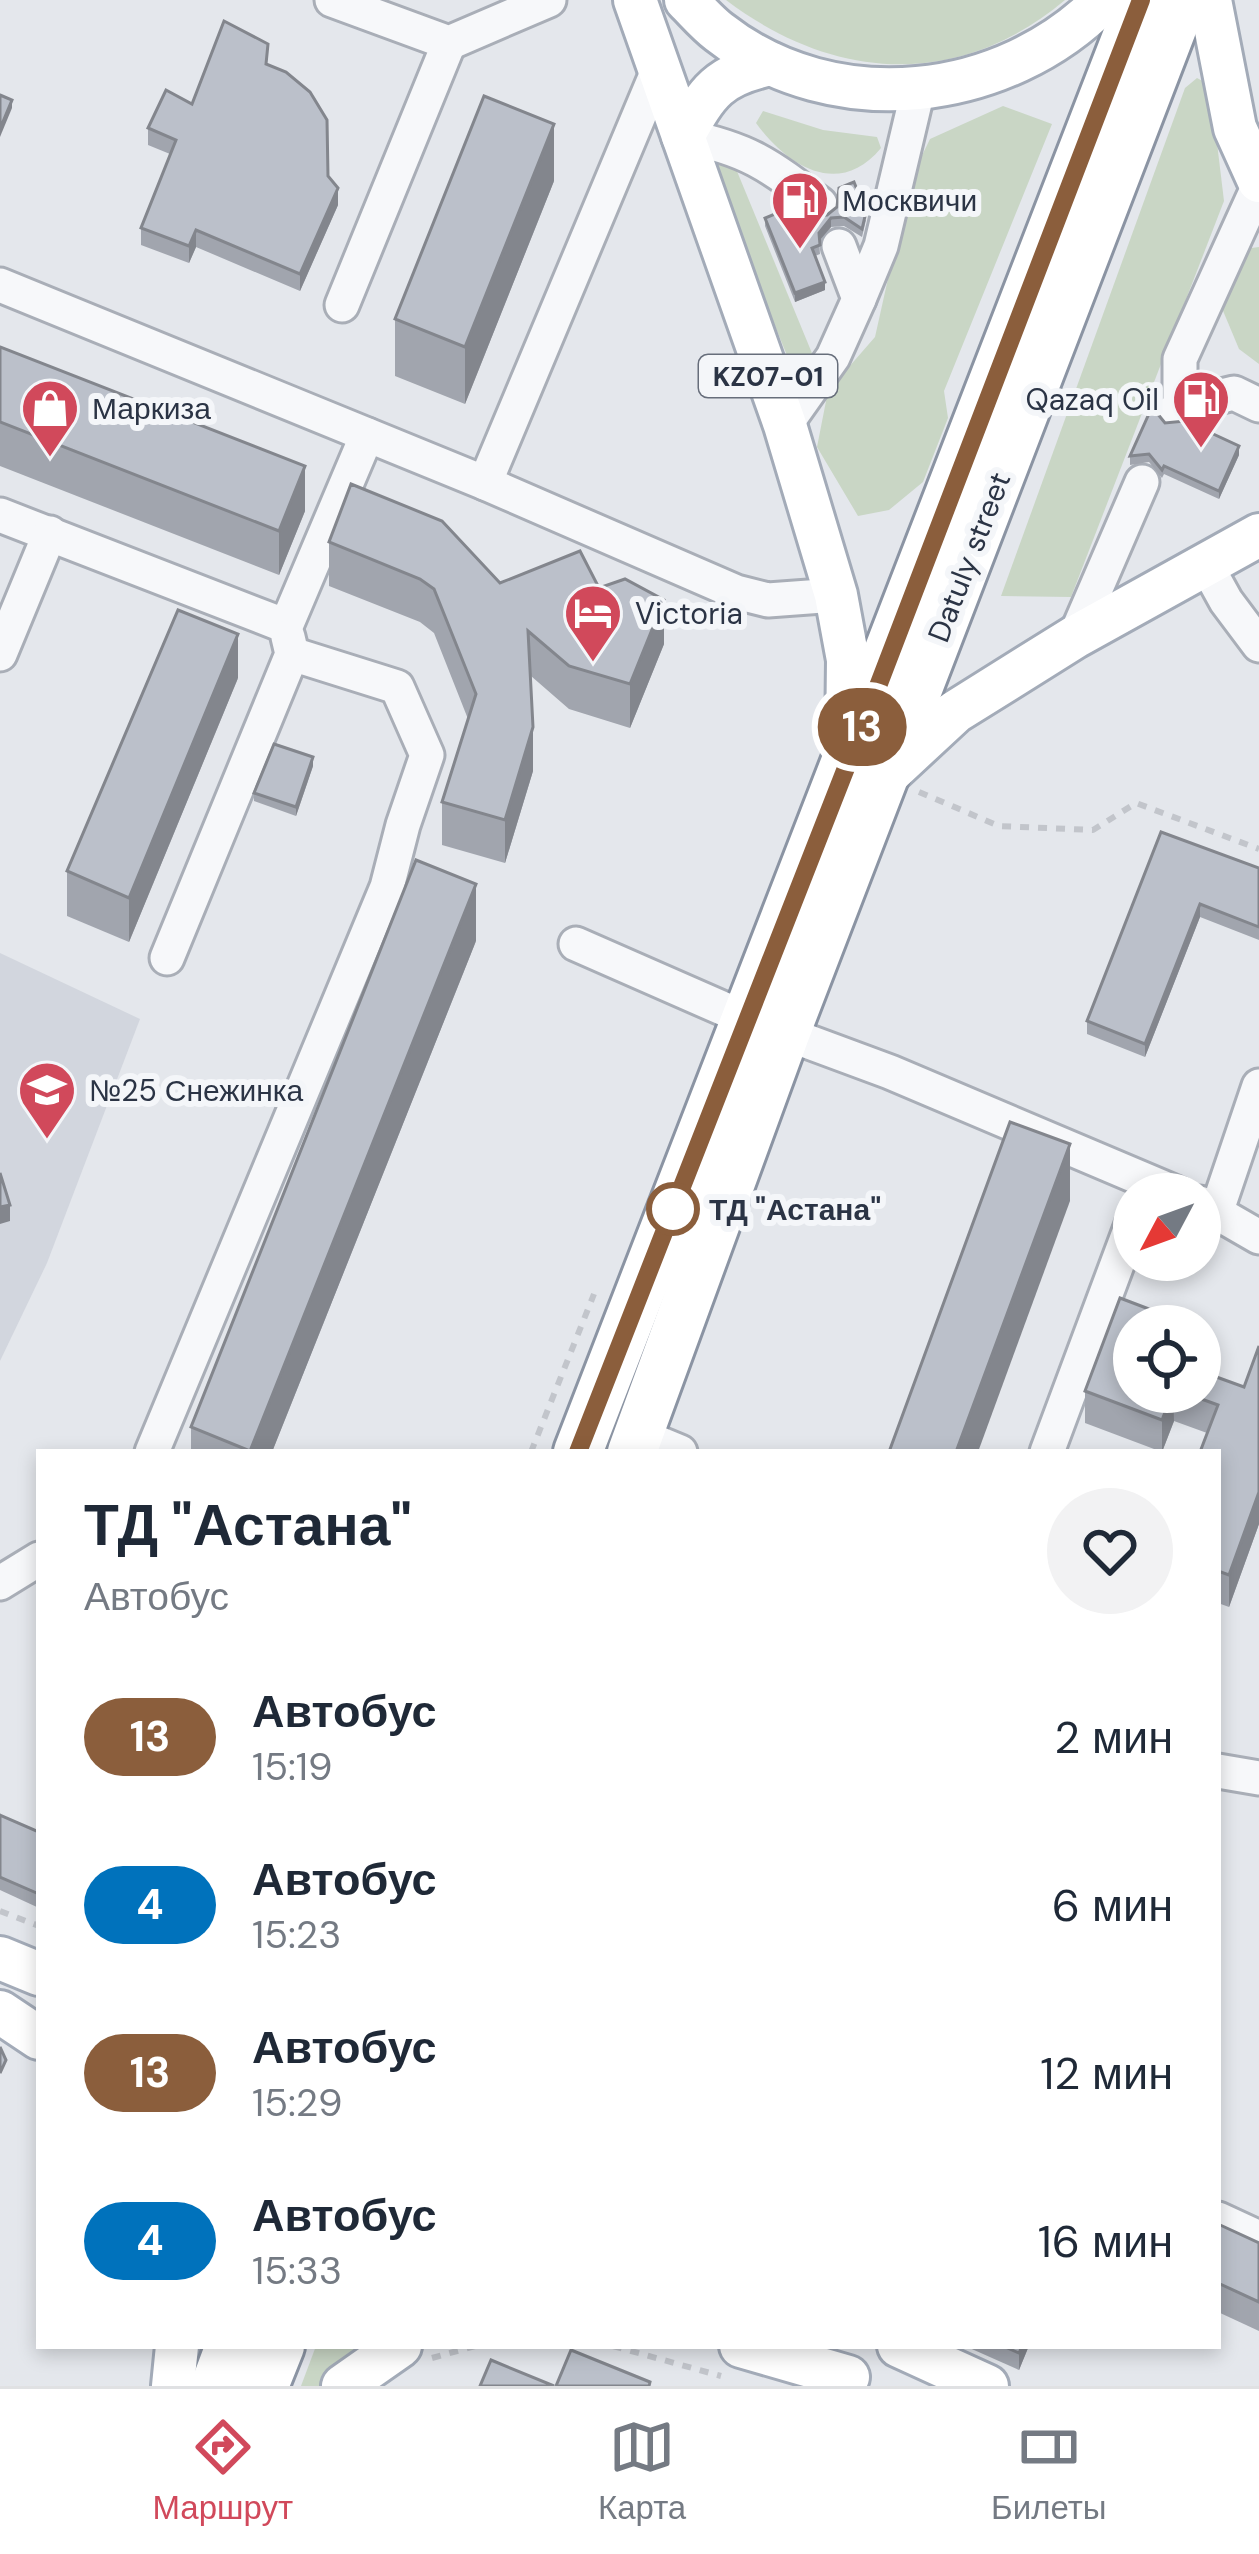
<!DOCTYPE html>
<html lang="ru">
<meta charset="utf-8">
<style>
body{margin:0;font-family:"DM Sans",sans-serif;background:#f2f2f3;color:#1f2937;height:100vh;display:flex;flex-direction:column;font-size:45px;white-space:nowrap}
*{box-sizing:border-box;margin:0}
p{font-size:39px;color:#747a83}
.icon{flex:none;width:66px;height:66px;fill:none;stroke:currentColor;stroke-width:2;stroke-linecap:round;stroke-linejoin:round}
.map{position:relative;flex:1;overflow:hidden}
.panel{position:absolute;left:36px;top:1449px;width:1185px;height:900px;display:flex;flex-direction:column;background:#fff;border-radius:0px;box-shadow:0 6px 18px #0003}
.panel>*{flex:none}
.badge{padding:0 24px;border-radius:39px;font-size:42px;line-height:78px}
.needle{width:78px;rotate:229deg}
.buttons{position:absolute;left:1113px;top:1173px;display:grid;gap:24px}
.buttons a{display:grid;place-items:center;width:108px;height:108px;border-radius:50%;background:#fff;box-shadow:0 6px 18px #0003;font-size:60px}
.map>.badge{position:absolute;translate:-50% -50%;box-shadow:0 0 0 6px #fff}
.round{display:grid;place-items:center;flex:none;width:126px;height:126px;border-radius:63px;background:#f2f2f3}
.summary{display:flex;align-items:center;justify-content:space-between;height:204px;padding:0 48px}
h1{font-size:57px;font-weight:800;line-height:90px}
ul{padding:0;list-style:none}
li{display:flex;align-items:center;gap:36px;height:168px;padding:0 48px}
li div{flex:1}
li b{display:block;font-size:45px}
li em{font-style:normal}
li .badge{min-width:132px;font-weight:700;text-align:center}
.tab-bar{display:flex;justify-content:space-around;align-items:center;height:168px;border-top:3px solid #e0e1e3;background:#fff;font-size:33px;color:#747a83}
.tab-bar a{display:grid;justify-items:center;gap:6px}
.tab-bar .selected{color:#d1495b}
.map>svg:first-child{display:block}
.built{fill:#d2d6de}
.green{fill:#c9d6c5}
.lines{fill:none;stroke-linecap:round;stroke-linejoin:round}
.minor-casing{stroke:#a9aeb7;stroke-width:39}
.major-casing{stroke:#a3abb8;stroke-width:48}
.highway-casing{stroke:#8b94a3;stroke-width:54}
.path{stroke:#c2c5cb;stroke-width:6;stroke-dasharray:9 9;stroke-linecap:butt}
.minor{stroke:#f7f8fa;stroke-width:33}
.major{stroke:#fff;stroke-width:42}
.highway{stroke:#fff;stroke-width:48}
.wall{fill:#a1a5ae}
.shaded-wall{fill:#83868d}
.building{fill:#bbc0ca;stroke:#83868d;stroke-width:3}
.line-casing{stroke:#fff;stroke-width:27}
.line{stroke:#8b5e3c;stroke-width:18}
.stop-dot{fill:#fff;stroke:#8b5e3c;stroke-width:6}
.labels{text-anchor:middle;dominant-baseline:central;stroke-width:12;stroke-linejoin:round;paint-order:stroke}
.shield{fill:#f4f6f9;stroke:#676e7b;stroke-width:3}
.shield-label{font-size:27px;font-weight:bold;fill:#2b3445}
.poi-label{font-size:30px;fill:#2b3445;stroke:#f4f6f9;text-anchor:start}
.street-label{font-size:30px;fill:#2b3445;stroke:#f4f6f9}
.stop-label{font-size:30px;font-weight:bold;fill:#2b3445;stroke:#f4f6f9;text-anchor:start}
</style>
<div class="map">
<svg width="1259" height="2386" viewBox="0 0 1259 2386">
<rect width="100%" height="100%" fill="#e4e7ec"/>
<!-- built -->
<path class="built" d="M0 953 140 1019 47 1263 0 1361Z"/>
<!-- green -->
<g class="green">
<path d="M726 0H1065C958 90 833 81 726 0Z"/>
<path d="M1197 78 1210 85 1224 201 1071 597 1001 596 1185 88Z"/>
<path d="M1003 106 1052 124 944 391 948 418 923 482 889 510 858 516 817 447 828 391 875 337 910 180 930 139Z"/>
<path d="M763 111 823 130 877 137 881 148C839 199 787 166 756 123Z"/>
<path d="M720 157 734 164 814 358 807 375H795L711 169Z"/>
<path d="M1259 247V364L1239 349 1221 306 1244 249Z"/>
<path d="M316 2346H376L326 2386H301Z"/>
</g>
<g class="lines">
<!-- minor casing -->
<g class="minor-casing">
<g id="minor">
<path d="M332 0 449 43 549 0"/>
<path d="M683 136C748 149 768 164 820 204"/>
<path d="M0 285 485 483 736 592 768 600 836 595"/>
<path d="M859 299 881 246 918 90"/>
<path d="M342 305 449 43"/>
<path d="M1180 406 1234 393 1259 405"/>
<path d="M1173 412 1180 406V359L1259 185"/>
<path d="M785 425 833 357 859 299 839 246"/>
<path d="M485 483 659 68"/>
<path d="M0 515 286 626 367 435"/>
<path d="M1205 563 1226 601 1259 645"/>
<path d="M1075 637 1142 482"/>
<path d="M0 654 50 533"/>
<path d="M576 944 747 1019 890 1072 1178 1194"/>
<path d="M167 958 292 654 288 637"/>
<path d="M1200 1203 1259 1237"/>
<path d="M1217 1210 1259 1086"/>
<path d="M639 1435 680 1452"/>
<path d="M152 1452 387 887 403 825 427 755 397 687 292 654"/>
<path d="M1047 1452 1134 1219"/>
<path d="M0 1583 39 1559"/>
<path d="M1218 1771 1259 1778"/>
<path d="M1218 2219 1259 2238"/>
</g>
</g>
<!-- major casing -->
<g class="major-casing">
<g id="major">
<path d="M635 0 785 425 836 595 848 660 847 744"/>
<path d="M686 0C697 11 707 23 719 32 834 122 1005 102 1104 0"/>
<path d="M1210 0 1235 128 1259 181"/>
<path d="M683 136C708 91 718 75 771 64"/>
<path d="M885 777 955 712 1075 637 1259 535"/>
<path d="M0 1958 39 1974"/>
<path d="M0 2012 39 2038"/>
<path d="M741 2346 848 2377"/>
<path d="M899 2346 987 2386"/>
<path d="M173 2386 177 2346"/>
<path d="M343 2386 400 2346"/>
</g>
</g>
<!-- highway casing -->
<g class="highway-casing">
<g id="highway">
<path d="M578 1452 1141 0"/>
<path d="M632 1452 785 1034 1183 0"/>
<path d="M215 2386 230 2346"/>
<path d="M264 2386 280 2346"/>
</g>
</g>
<!-- path -->
<g class="path">
<path d="M919 792 999 826 1093 830 1136 803 1259 849"/>
<path d="M531 1452 594 1294"/>
<path d="M0 1911 39 1926"/>
<path d="M613 2346 721 2376"/>
<path d="M432 2358 475 2346"/>
</g>
<!-- minor -->
<use href="#minor" class="minor"/>
<!-- major -->
<use href="#major" class="major"/>
<!-- highway -->
<use href="#highway" class="highway"/>
</g>
<!-- wall -->
<g class="wall">
<path d="M268 65 328 176 338 205 300 291 196 247 189 263 141 245V228L170 154 148 145V128Z"/>
<path d="M554 181 465 404 395 376V319Z"/>
<path d="M827 215 866 220 862 237 844 226 831 227 819 241 820 254 815 256 825 290 795 302 765 226V218Z"/>
<path d="M0 347 305 511 279 575 0 466Z"/>
<path d="M1165 423 1239 455 1219 499 1164 474 1162 478 1149 462 1130 465V456Z"/>
<path d="M329 542 500 583 599 588 664 644 630 728 569 709 531 676 533 771 505 863 442 845V802L468 719 434 633 420 622 329 586Z"/>
<path d="M238 678 129 942 67 916V871Z"/>
<path d="M313 766 296 816 254 801V793Z"/>
<path d="M1161 832 1259 868V940L1200 917 1145 1057 1087 1034V1021Z"/>
<path d="M476 941 272 1452H191V1427Z"/>
<path d="M1259 1346V1524L1229 1607 1218 1603V1452L1207 1433 1174 1421 1162 1452 1085 1423V1391L1200 1392 1244 1387Z"/>
<path d="M0 1815 39 1832V1908L0 1890Z"/>
<path d="M1218 2224 1259 2243V2331L1218 2312Z"/>
<path d="M965 2346H1028V2348L1019 2370Z"/>
</g>
<!-- shaded-wall -->
<g class="shaded-wall">
<path d="M12 100V108L0 137V129Z"/>
<path d="M554 124V181L465 404V347Z"/>
<path d="M338 188V205L300 291V274Z"/>
<path d="M831 218V227L819 241V233Z"/>
<path d="M196 230V247L189 263V246Z"/>
<path d="M825 282V290L795 302V293Z"/>
<path d="M1239 446V455L1219 499V491Z"/>
<path d="M305 466V511L279 575V531Z"/>
<path d="M664 600V644L630 728V684Z"/>
<path d="M238 634V678L129 942V898Z"/>
<path d="M533 727V771L505 863V820Z"/>
<path d="M313 757V766L296 816V807Z"/>
<path d="M476 884V941L272 1452H250Z"/>
<path d="M1200 904V917L1145 1057V1044Z"/>
<path d="M1070 1144V1201L978 1452H956Z"/>
<path d="M10 1205V1221L0 1224V1207Z"/>
<path d="M1173 1392 1174 1421 1162 1452V1420Z"/>
<path d="M1259 1492V1524L1229 1607V1575Z"/>
<path d="M1022 2346H1028V2348L1019 2370V2353Z"/>
</g>
<!-- building -->
<g class="building">
<path d="M224 21 268 44 266 64 286 72 310 92 327 120 328 176 338 188 300 274 196 230 189 246 141 228 176 140 148 128 166 90 192 104Z"/>
<path d="M0 95 12 100 0 129Z"/>
<path d="M484 96 554 124 465 347 395 319Z"/>
<path d="M854 182 866 212 862 229 844 217 831 218 819 233 820 245 812 248 825 282 795 293 765 218 797 205 816 216 827 215 837 207 839 188Z"/>
<path d="M0 347 305 466 279 531 0 422Z"/>
<path d="M1152 407 1165 423 1185 421 1239 446 1219 491 1164 466 1162 470 1149 454 1130 456Z"/>
<path d="M351 484 442 521 500 583 580 551 599 588 625 579 664 600 630 684 569 666 528 631 533 727 505 820 442 802 476 694 434 589 420 579 329 542Z"/>
<path d="M178 610 238 634 129 898 67 871Z"/>
<path d="M274 744 313 757 296 807 254 793Z"/>
<path d="M1161 832 1259 868V927L1200 904 1145 1044 1087 1021Z"/>
<path d="M416 860 476 884 250 1451 191 1427Z"/>
<path d="M1010 1122 1070 1144 956 1452H889Z"/>
<path d="M0 1173 10 1205 0 1207Z"/>
<path d="M1120 1298 1191 1325 1134 1326V1392H1173L1162 1420 1085 1391Z"/>
<path d="M1259 1346V1492L1229 1575 1218 1571V1452H1200L1218 1405 1182 1392H1200V1371L1244 1387Z"/>
<path d="M0 1815 39 1832V1894L0 1877Z"/>
<path d="M0 2047 6 2060 0 2073Z"/>
<path d="M1218 2224 1259 2243V2302L1218 2283Z"/>
<path d="M1003 2346H1022L1019 2353Z"/>
<path d="M571 2350 650 2382 649 2386H556Z"/>
<path d="M491 2360 554 2386H480Z"/>
</g>
<g class="lines">
<!-- line casing -->
<g class="line-casing">
<path id="line" d="M578 1452 875 694 1141 0"/>
</g>
<!-- line -->
<use href="#line" class="line"/>
</g>
<!-- icons -->
<defs>
<g id="fuel-pin" transform="scale(3)"><path d="M0 17L-7.5 6A9.5 9.5 0 1 1 7.5 6Z" fill="#d1495b" stroke="#f4f6f9"/><path d="M-5.5-6h7V0h2V4h1.3V-2.5L3-4.5l.8-.8L6-3V5H2.5V1h-1V6h-7ZM-4.2-4.7v3.2H.2V-4.7Z" fill="#fff"/></g>
<g id="shop-pin" transform="scale(3)"><path d="M0 17L-7.5 6A9.5 9.5 0 1 1 7.5 6Z" fill="#d1495b" stroke="#f4f6f9"/><path d="M-5-2.5h2.3a2.7 3.5 0 0 1 5.4 0H5L5.5 6h-11ZM-1.5-2.5h3a1.5 2.3 0 0 0-3 0Z" fill="#fff"/></g>
<g id="hotel-pin" transform="scale(3)"><path d="M0 17L-7.5 6A9.5 9.5 0 1 1 7.5 6Z" fill="#d1495b" stroke="#f4f6f9"/><path d="M-6-4.5h1.5V1H6V5H4.5V3h-9V5H-6ZM-4 0a1.8 1.8 0 1 1 3.6 0ZM.5 0V-2.5h3Q6-2.5 6 0Z" fill="#fff"/></g>
<g id="school-pin" transform="scale(3)"><path d="M0 17L-7.5 6A9.5 9.5 0 1 1 7.5 6Z" fill="#d1495b" stroke="#f4f6f9"/><path d="M0-5L7-2L0 1L-7-2ZM-4 1L0 2.5L4 1V4Q0 6-4 4Z" fill="#fff"/></g>
</defs>
<g fill-rule="evenodd">
<use href="#fuel-pin" x="800" y="200"/>
<use href="#fuel-pin" x="1201" y="399"/>
<use href="#shop-pin" x="50" y="408"/>
<use href="#hotel-pin" x="593" y="613"/>
<use href="#school-pin" x="47" y="1090"/>
</g>
<!-- markers -->
<circle class="stop-dot" cx="673" cy="1209" r="24"/>
<g class="labels">
<!-- shield labels -->
<rect class="shield" x="699" y="355" width="138" height="42" rx="9"/>
<g class="shield-label">
<text x="768" y="376">KZ07-01</text>
</g>
<!-- poi labels -->
<g class="poi-label">
<text x="842" y="200">Москвичи</text>
<text x="1159" y="399" text-anchor="end">Qazaq Oil</text>
<text x="92" y="408">Маркиза</text>
<text x="635" y="613">Victoria</text>
<text x="89" y="1090">№25 Снежинка</text>
</g>
<!-- street labels -->
<g class="street-label">
<text transform="translate(969 557) rotate(-69)">Datuly street</text>
</g>
<!-- stop labels -->
<g class="stop-label">
<text x="709" y="1209">ТД "Астана"</text>
</g>
</g>
</svg>
<div class="buttons">
<a><svg class="needle" viewBox="-14 -14 28 28"><path d="M0-13l5 13h-10z" fill="#e53935"/><path d="M0 13l5-13h-10z" fill="#747a83"/></svg></a>
<a><svg class="icon" aria-label="locate" viewBox="0 0 24 24"><circle cx="12" cy="12" r="6"/><path d="M12 2v4M12 18v4M2 12h4M18 12h4"/></svg></a>
</div>
<b class="badge" style="left:862px;top:727px;background:#8b5e3c;color:#fff">13</b>
<section class="panel">
<div class="summary"><div><h1>ТД &quot;Астана&quot;</h1><p>Автобус</p></div><a class="round"><svg class="icon" aria-label="heart" viewBox="0 0 24 24"><path d="M12 20l-8-8c-3-5 5-10 8-4 3-6 11-1 8 4z"/></svg></a></div>
<ul>
<li><span class="badge" style="background:#8b5e3c;color:#fff">13</span><div><b>Автобус</b><p>15:19</p></div><em>2 мин</em></li>
<li><span class="badge" style="background:#0072bc;color:#fff">4</span><div><b>Автобус</b><p>15:23</p></div><em>6 мин</em></li>
<li><span class="badge" style="background:#8b5e3c;color:#fff">13</span><div><b>Автобус</b><p>15:29</p></div><em>12 мин</em></li>
<li><span class="badge" style="background:#0072bc;color:#fff">4</span><div><b>Автобус</b><p>15:33</p></div><em>16 мин</em></li>
</ul>
</section>
</div>
<nav class="tab-bar">
<a class="selected"><svg class="icon" aria-label="directions" viewBox="0 0 24 24"><path d="M12 3l9 9-9 9-9-9zM9 14v-3h6M13 9l2 2-2 2"/></svg>Маршрут</a>
<a><svg class="icon" aria-label="map" viewBox="0 0 24 24"><path d="M3 6l6-2 6 2 6-2v14l-6 2-6-2-6 2zM9 4v14M15 6v14"/></svg>Карта</a>
<a><svg class="icon" aria-label="tickets" viewBox="0 0 24 24"><path d="M3 7h18v10H3zM15 7v10"/></svg>Билеты</a>
</nav>
